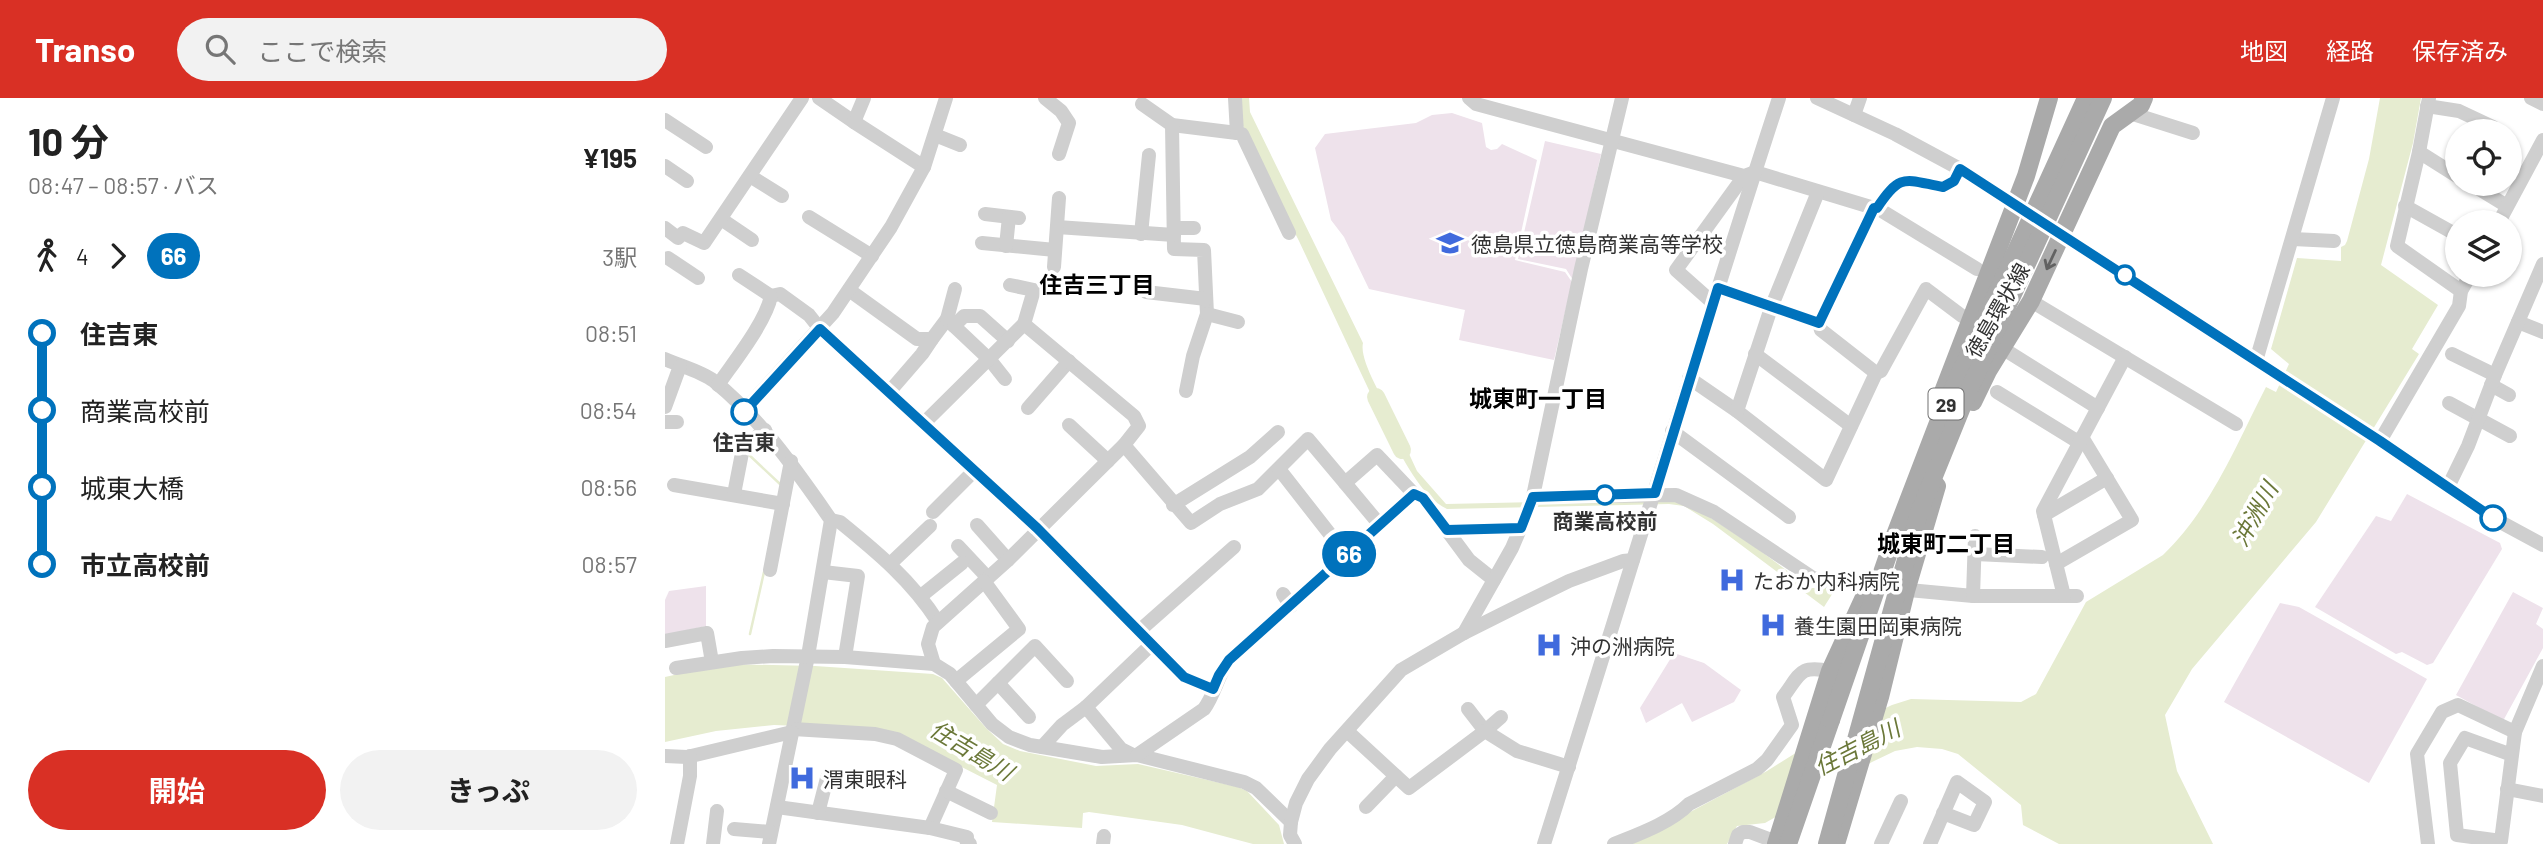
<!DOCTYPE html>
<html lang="ja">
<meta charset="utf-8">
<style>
body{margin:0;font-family:Barlow,"Noto Sans JP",sans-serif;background:#f2f2f2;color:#222;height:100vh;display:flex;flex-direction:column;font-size:26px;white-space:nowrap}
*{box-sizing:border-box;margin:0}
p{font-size:23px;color:#767676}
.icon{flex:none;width:38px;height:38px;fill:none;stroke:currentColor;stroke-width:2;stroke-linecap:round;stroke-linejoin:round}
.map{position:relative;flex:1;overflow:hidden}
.details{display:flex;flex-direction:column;background:#fff;width:665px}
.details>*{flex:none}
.badge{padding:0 14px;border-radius:23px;font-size:24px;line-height:46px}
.fabs{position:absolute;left:1780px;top:21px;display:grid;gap:14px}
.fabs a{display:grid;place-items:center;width:77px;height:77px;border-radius:50%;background:#fff;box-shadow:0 2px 5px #0004;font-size:35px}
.map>.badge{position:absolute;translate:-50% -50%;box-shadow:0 0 0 4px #fff}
.legs{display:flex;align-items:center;gap:10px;height:77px;padding:0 28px;font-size:23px}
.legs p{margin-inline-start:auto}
.headline{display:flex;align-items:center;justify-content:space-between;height:119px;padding:0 28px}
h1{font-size:38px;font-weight:700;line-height:52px}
.button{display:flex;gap:14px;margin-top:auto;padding:14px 28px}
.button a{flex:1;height:80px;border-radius:42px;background:#d93025;color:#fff;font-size:28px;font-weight:700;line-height:80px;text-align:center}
.button a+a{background:#f2f2f2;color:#222}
ul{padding:0 28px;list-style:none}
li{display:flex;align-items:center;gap:24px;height:77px;font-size:26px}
li i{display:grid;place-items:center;width:10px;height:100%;margin:0 9px;background:currentColor}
li i::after{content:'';width:18px;height:18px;margin:-9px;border:5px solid;border-radius:50%;background:#fff}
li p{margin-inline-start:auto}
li:first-child i{background:linear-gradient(#0000 50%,currentColor 0)}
li:last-child i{background:linear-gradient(currentColor 50%,#0000 0)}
header{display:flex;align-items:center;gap:42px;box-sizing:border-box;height:98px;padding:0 35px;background:#d93025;color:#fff}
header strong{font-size:33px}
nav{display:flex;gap:38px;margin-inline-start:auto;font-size:24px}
.search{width:490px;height:63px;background:#f2f2f2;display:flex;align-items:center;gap:18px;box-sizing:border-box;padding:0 24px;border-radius:38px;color:#767676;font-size:26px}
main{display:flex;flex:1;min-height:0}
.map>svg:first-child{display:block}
.green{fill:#eee2eb}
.water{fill:#e6ecd0}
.pier{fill:#fff}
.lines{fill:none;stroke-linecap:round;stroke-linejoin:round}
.stream{stroke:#e6ecd0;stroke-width:2.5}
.river{stroke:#e6ecd0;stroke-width:18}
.minor{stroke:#cfcfcf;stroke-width:14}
.major{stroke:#aaa;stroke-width:18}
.major-bridge{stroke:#aaa;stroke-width:18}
.oneway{stroke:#626262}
.line-1-casing{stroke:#fff;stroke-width:16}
.line-1{stroke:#0072bc;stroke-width:10}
.stop-1-dot{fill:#fff;stroke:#0072bc;stroke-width:3.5}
.labels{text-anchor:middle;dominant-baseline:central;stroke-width:7;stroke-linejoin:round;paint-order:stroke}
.shield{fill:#fff;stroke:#707070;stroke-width:2}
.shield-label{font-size:19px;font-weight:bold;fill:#323232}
.poi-label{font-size:21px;fill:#323232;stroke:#fff;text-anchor:start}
.street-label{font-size:21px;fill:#323232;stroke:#fff}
.stop-label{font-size:21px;font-weight:bold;fill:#323232;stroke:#fff}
.neighbourhood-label{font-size:23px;font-weight:bold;fill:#000;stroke:#fff}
.water-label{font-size:23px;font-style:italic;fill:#6b7839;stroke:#fff}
</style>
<header>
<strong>Transo</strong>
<div class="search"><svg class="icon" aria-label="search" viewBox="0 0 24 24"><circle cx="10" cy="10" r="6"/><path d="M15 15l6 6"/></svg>ここで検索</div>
<nav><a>地図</a><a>経路</a><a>保存済み</a></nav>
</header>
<main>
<section class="details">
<div class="headline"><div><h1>10 分</h1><p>08:47 – 08:57 · バス</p></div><b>¥195</b></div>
<div class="legs"><svg class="icon" aria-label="walk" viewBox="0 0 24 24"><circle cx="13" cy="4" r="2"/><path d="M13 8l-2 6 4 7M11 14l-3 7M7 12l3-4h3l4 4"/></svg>4<svg class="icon" aria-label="forward" viewBox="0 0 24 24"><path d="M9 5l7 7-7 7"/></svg><b class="badge" style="background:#0072bc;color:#fff">66</b><p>3駅</p></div>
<ul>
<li><i style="color:#0072bc"></i><b>住吉東</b><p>08:51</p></li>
<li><i style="color:#0072bc"></i><span>商業高校前</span><p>08:54</p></li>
<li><i style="color:#0072bc"></i><span>城東大橋</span><p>08:56</p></li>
<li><i style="color:#0072bc"></i><b>市立高校前</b><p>08:57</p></li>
</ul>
<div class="button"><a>開始</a><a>きっぷ</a></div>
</section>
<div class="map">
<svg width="1878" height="746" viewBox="0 0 1878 746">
<rect width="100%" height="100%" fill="#fff"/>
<!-- green -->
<g class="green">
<path d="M787 15 817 25 821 49 826 52 832 51 837 46 872 62 850 162 900 174 907 184 889 262 794 242 800 212 704 191 679 139 666 122 650 50 660 36 751 25 767 17Z"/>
<path d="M880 43 936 56 908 182 901 171 853 161Z"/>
<path d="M1742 396 1835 445 1837 451 1768 565 1762 567 1737 554 1731 556 1650 509 1711 418 1726 423Z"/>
<path d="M41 488V528L0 537V502L4 493Z"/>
<path d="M1848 494 1878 510 1871 526 1878 531V550L1838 623 1791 597Z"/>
<path d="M1615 505 1634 509 1762 581 1704 685 1559 604Z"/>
<path d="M1009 555 1039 565 1076 592 1069 604 1027 624 1017 605 981 625 975 610Z"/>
</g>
<!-- water -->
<g class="water">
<path d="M574 0H584L585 14 698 245C694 262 718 300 726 317L718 322 634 143 585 46 577 25Z"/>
<path d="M1715 0H1756L1748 45 1716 167 1773 207 1747 251 1754 256 1651 424 1527 571 1500 617 1512 673 1548 746H1394L1358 727 1356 707 1293 656 1277 651 1252 649 1230 653 1207 664 1100 725 1072 728 1062 746H960L982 737 1102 673 1145 646 1227 607 1246 601 1356 604 1371 596 1421 504 1498 457C1546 411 1571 347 1601 289L1611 294 1624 266 1606 251 1632 160 1676 163V149L1680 147 1682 143 1704 61Z"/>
<path d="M732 330 752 373 781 406 998 401 1023 405 1093 451 1145 490H1171L1159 509 1048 426 1019 408 1004 406 782 411C755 398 738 359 723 334Z"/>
<path d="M59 566 150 568 268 576 277 580 321 630 338 646 355 653 431 668 473 666 573 689 582 693 614 727 619 746H588L517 727 424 714 418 715 417 730 327 724 332 687 232 636 210 631 109 627 51 633 0 644V579Z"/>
</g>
<!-- pier -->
<path class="pier" d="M1192 620 1174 686 1136 708 1151 639Z"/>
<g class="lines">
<!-- stream -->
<g class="stream">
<path d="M66 341 74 348"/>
<path d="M82 355 115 386"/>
<path d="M85 536 99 474"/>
</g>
<!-- river -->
<path class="river" d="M711 299 737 352"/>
<!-- minor -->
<g class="minor">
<path d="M154 0 189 24 199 0"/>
<path d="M380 0 396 13 404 25 394 56"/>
<path d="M804 0 811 6 1079 78 1090 74 1209 110H1212C1237 74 1240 81 1278 89L1288 83 1295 71"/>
<path d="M1152 0 1230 36 1295 71 1715 343 1828 420 1878 447"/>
<path d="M1764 0 1754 54 1732 148 1796 193"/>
<path d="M1866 0 1878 6"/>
<path d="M477 6 507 27 572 35 570 0"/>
<path d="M1762 8 1794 13 1828 29"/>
<path d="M1465 15 1528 35"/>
<path d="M1189 17 1195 0"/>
<path d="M0 22 41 49"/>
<path d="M189 24 259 69"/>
<path d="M507 27 509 151 539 152 542 216 528 258 521 293"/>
<path d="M572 35 577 36 624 135"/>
<path d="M270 37 295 47"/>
<path d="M1754 54 1792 78"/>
<path d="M0 68 22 83"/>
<path d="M85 78 117 98"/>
<path d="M1806 86 1842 108"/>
<path d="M1740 108 1792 137"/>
<path d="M1212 110 1312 171"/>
<path d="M320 116 354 120"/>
<path d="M144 119 207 158"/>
<path d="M56 121 87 142"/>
<path d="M1834 124 1878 42"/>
<path d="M392 129 509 137"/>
<path d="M0 130 13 140 18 135 39 145 137 0"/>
<path d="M509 130H529"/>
<path d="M476 136 484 57"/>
<path d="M1628 141 1669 143"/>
<path d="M317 145 390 152"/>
<path d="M341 148 344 119"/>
<path d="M3 160 33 180"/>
<path d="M389 169 394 100"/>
<path d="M184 192 252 241H267L282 221 289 228"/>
<path d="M481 194 541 201"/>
<path d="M106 198 115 196 144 217 155 231 372 430 519 579 548 591"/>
<path d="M1366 203 1571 326"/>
<path d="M1047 204 1011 172 1079 78"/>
<path d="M542 216 573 224"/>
<path d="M282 221 290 191"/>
<path d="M1853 224 1878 234"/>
<path d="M1154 225 1209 110"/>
<path d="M1337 250 1433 310"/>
<path d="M1090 256 1186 328"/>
<path d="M1787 256 1830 277"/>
<path d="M0 261C15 268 36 273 49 283 97 322 131 372 166 422L143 558 104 746"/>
<path d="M1591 263 1668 0"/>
<path d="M1211 275 1216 273 1261 191 1297 218 1305 220"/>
<path d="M1024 280 1072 313 1161 382 1211 275 1156 232 1154 225 1053 190"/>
<path d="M340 281 325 262 289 228 299 218H315L343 243"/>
<path d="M53 287C68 265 101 224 106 198L74 177"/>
<path d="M1826 287 1844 297"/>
<path d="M225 293 257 256 267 241"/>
<path d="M1332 294 1415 345"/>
<path d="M1784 305 1845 338"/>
<path d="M0 309 15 268"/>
<path d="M363 310 404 263"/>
<path d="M79 313 168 215 226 129 259 69 281 0"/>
<path d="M1072 313 1106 210 1153 94"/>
<path d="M0 324H12"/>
<path d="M259 325 359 226"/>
<path d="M404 327 443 363"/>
<path d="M1007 333 1124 419"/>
<path d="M1715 343 1794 208 1796 193 1805 177"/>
<path d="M459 347 526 425 555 406 593 391 643 341 680 385 712 357 749 396 758 400 804 462 829 482"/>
<path d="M614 371 682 458"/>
<path d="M680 385 715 427"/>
<path d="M9 387 118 406"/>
<path d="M1783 389 1803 348 1830 277 1878 166"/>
<path d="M69 396 78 350 100 332"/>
<path d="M868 399 1011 397 1049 414 1148 480 1159 483 1213 487"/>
<path d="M508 407 585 359 613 334"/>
<path d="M268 414 310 372"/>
<path d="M1379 417 1442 380"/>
<path d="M166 422 175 424C212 454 247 483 273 524"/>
<path d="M312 427 343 462"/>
<path d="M782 432 856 430"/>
<path d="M293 448 323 480"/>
<path d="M1310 456 1377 459"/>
<path d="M226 465 265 428"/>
<path d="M1391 466 1467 422 1417 339"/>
<path d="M105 472 126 363"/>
<path d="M158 474 193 478 180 559"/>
<path d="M1233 491 1308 498H1412"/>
<path d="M618 496 626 508"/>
<path d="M256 498 297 465"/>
<path d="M1308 498 1310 438"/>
<path d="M1399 498 1378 413 1460 259"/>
<path d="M474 533 569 449"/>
<path d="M799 535 847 450 867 403 916 171 957 0"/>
<path d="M0 543 42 535 47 564"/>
<path d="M269 566 263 546 268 529 343 462 459 347 474 328 469 318 359 226 369 192 345 187"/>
<path d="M11 570 77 560 108 558 180 559 269 566 285 576 327 626 344 639 365 647 437 659 472 657 579 684 591 690 626 724 625 737 630 746"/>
<path d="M291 583 354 531 319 483"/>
<path d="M333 585 364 619"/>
<path d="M311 607 370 548 402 583"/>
<path d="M421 609 456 651 468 657"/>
<path d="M803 611 820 633 836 619"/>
<path d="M128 631 210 636 232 641 291 672 265 730 302 739 301 742 305 746"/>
<path d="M682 633 744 690 820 633 852 653 904 669"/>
<path d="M377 649 397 627 421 609 487 546"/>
<path d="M472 657 539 611C550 596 552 579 564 562L749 396"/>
<path d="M1847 657 1800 640 1785 665 1792 737 1836 743 1850 634 1878 568"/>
<path d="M0 658 22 659 127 634"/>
<path d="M1842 691 1878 698"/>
<path d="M281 693 326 715"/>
<path d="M112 709 265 730"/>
<path d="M701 709 731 678"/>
<path d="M153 715 162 680"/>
<path d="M626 724 631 705 643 681 665 651 736 572 799 535 861 504 904 483 958 463 968 462"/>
<path d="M69 731 106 734"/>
<path d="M12 746 25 678V658"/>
<path d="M48 746 52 713"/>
<path d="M438 746 439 738"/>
<path d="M879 746C958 498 1033 248 1114 0"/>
<path d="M949 746C974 736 1005 725 1024 706L1092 671 1102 662 1127 627 1118 599C1136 575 1134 567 1165 573"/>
<path d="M1070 746 1073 737 1078 734H1085L1117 746"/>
<path d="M1216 746 1236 703"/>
<path d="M1265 746 1292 684 1320 704 1309 727 1278 715"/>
<path d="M1763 746 1752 656 1777 614 1793 607 1850 634"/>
</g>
<!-- major -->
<g class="major">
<path d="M1276 299 1361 78 1384 0"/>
<path d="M1308 304 1323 273 1366 203 1447 28 1476 7 1479 0"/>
<path d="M1111 746 1165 573 1205 486"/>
<path d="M1123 746 1166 622"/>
<path d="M1171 746 1215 599 1241 493 1272 388"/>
</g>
<!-- major-bridge -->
<g class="major-bridge">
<path d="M1166 622 1230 437 1276 317 1421 0"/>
<path d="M1162 746 1254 415 1303 294 1438 0"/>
</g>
</g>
<!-- one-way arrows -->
<defs><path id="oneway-shaft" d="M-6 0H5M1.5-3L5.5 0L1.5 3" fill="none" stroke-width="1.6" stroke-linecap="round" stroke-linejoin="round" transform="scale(1.75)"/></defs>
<use class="oneway" href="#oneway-shaft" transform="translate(1386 162) rotate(115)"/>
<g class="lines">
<!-- line-1 casing -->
<g class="line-1-casing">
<path id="line-1" d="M79 314 155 231 372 430 519 579 548 591 554 577 564 562 749 396 758 400 782 432 856 430 868 399 990 395 1053 190 1154 225 1209 110H1212C1236 74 1240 82 1278 89L1289 83 1295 71 1715 343 1828 420"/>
</g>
<!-- line-1 -->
<use href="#line-1" class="line-1"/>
</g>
<!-- icons -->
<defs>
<g id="school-bare" transform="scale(2.1)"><path d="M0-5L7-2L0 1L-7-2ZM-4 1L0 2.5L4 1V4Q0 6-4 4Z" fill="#406add" stroke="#fff" stroke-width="2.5" paint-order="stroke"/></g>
<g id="hospital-bare" transform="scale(2.1)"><path d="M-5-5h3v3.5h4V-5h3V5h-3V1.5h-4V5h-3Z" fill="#406add" stroke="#fff" stroke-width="2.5" paint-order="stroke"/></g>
</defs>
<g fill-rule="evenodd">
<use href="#school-bare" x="785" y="145"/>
<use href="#hospital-bare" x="1067" y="482"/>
<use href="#hospital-bare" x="1108" y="527"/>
<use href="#hospital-bare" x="884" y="547"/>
<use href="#hospital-bare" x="137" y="680"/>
</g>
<!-- markers -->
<g class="stop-1-dot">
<circle cx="1460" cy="177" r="9"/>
<circle cx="79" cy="314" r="12"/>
<circle cx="940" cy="397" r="9"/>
<circle cx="1828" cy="420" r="12"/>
</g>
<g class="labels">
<!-- shield labels -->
<rect class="shield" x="1263.5" y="290.5" width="35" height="31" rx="5"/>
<g class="shield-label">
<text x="1281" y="306">29</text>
</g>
<!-- poi labels -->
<g class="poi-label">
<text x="806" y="145">徳島県立徳島商業高等学校</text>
<text x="1088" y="482">たおか内科病院</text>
<text x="1129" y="527">養生園田岡東病院</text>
<text x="905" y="547">沖の洲病院</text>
<text x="158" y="680">渭東眼科</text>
</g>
<!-- street labels -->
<g class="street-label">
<text transform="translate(1332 212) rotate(-60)">徳島環状線</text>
</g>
<!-- stop labels -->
<g class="stop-label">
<text x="79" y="343">住吉東</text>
<text x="940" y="422">商業高校前</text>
</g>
<!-- neighbourhood labels -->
<g class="neighbourhood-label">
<text x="432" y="186">住吉三丁目</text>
<text x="873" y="300">城東町一丁目</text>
<text x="1281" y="445">城東町二丁目</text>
</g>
<!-- water labels -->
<g class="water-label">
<text transform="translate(1589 416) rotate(-61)">沖洲川</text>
<text transform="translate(1192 649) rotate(-27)">住吉島川</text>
<text transform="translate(307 652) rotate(31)">住吉島川</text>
</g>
</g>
</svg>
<div class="fabs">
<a><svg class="icon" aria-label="locate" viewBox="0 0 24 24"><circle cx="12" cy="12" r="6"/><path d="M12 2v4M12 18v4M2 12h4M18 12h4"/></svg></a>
<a><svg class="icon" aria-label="layers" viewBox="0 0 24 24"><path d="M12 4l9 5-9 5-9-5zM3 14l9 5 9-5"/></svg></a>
</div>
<b class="badge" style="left:684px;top:456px;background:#0072bc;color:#fff">66</b>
</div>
</main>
